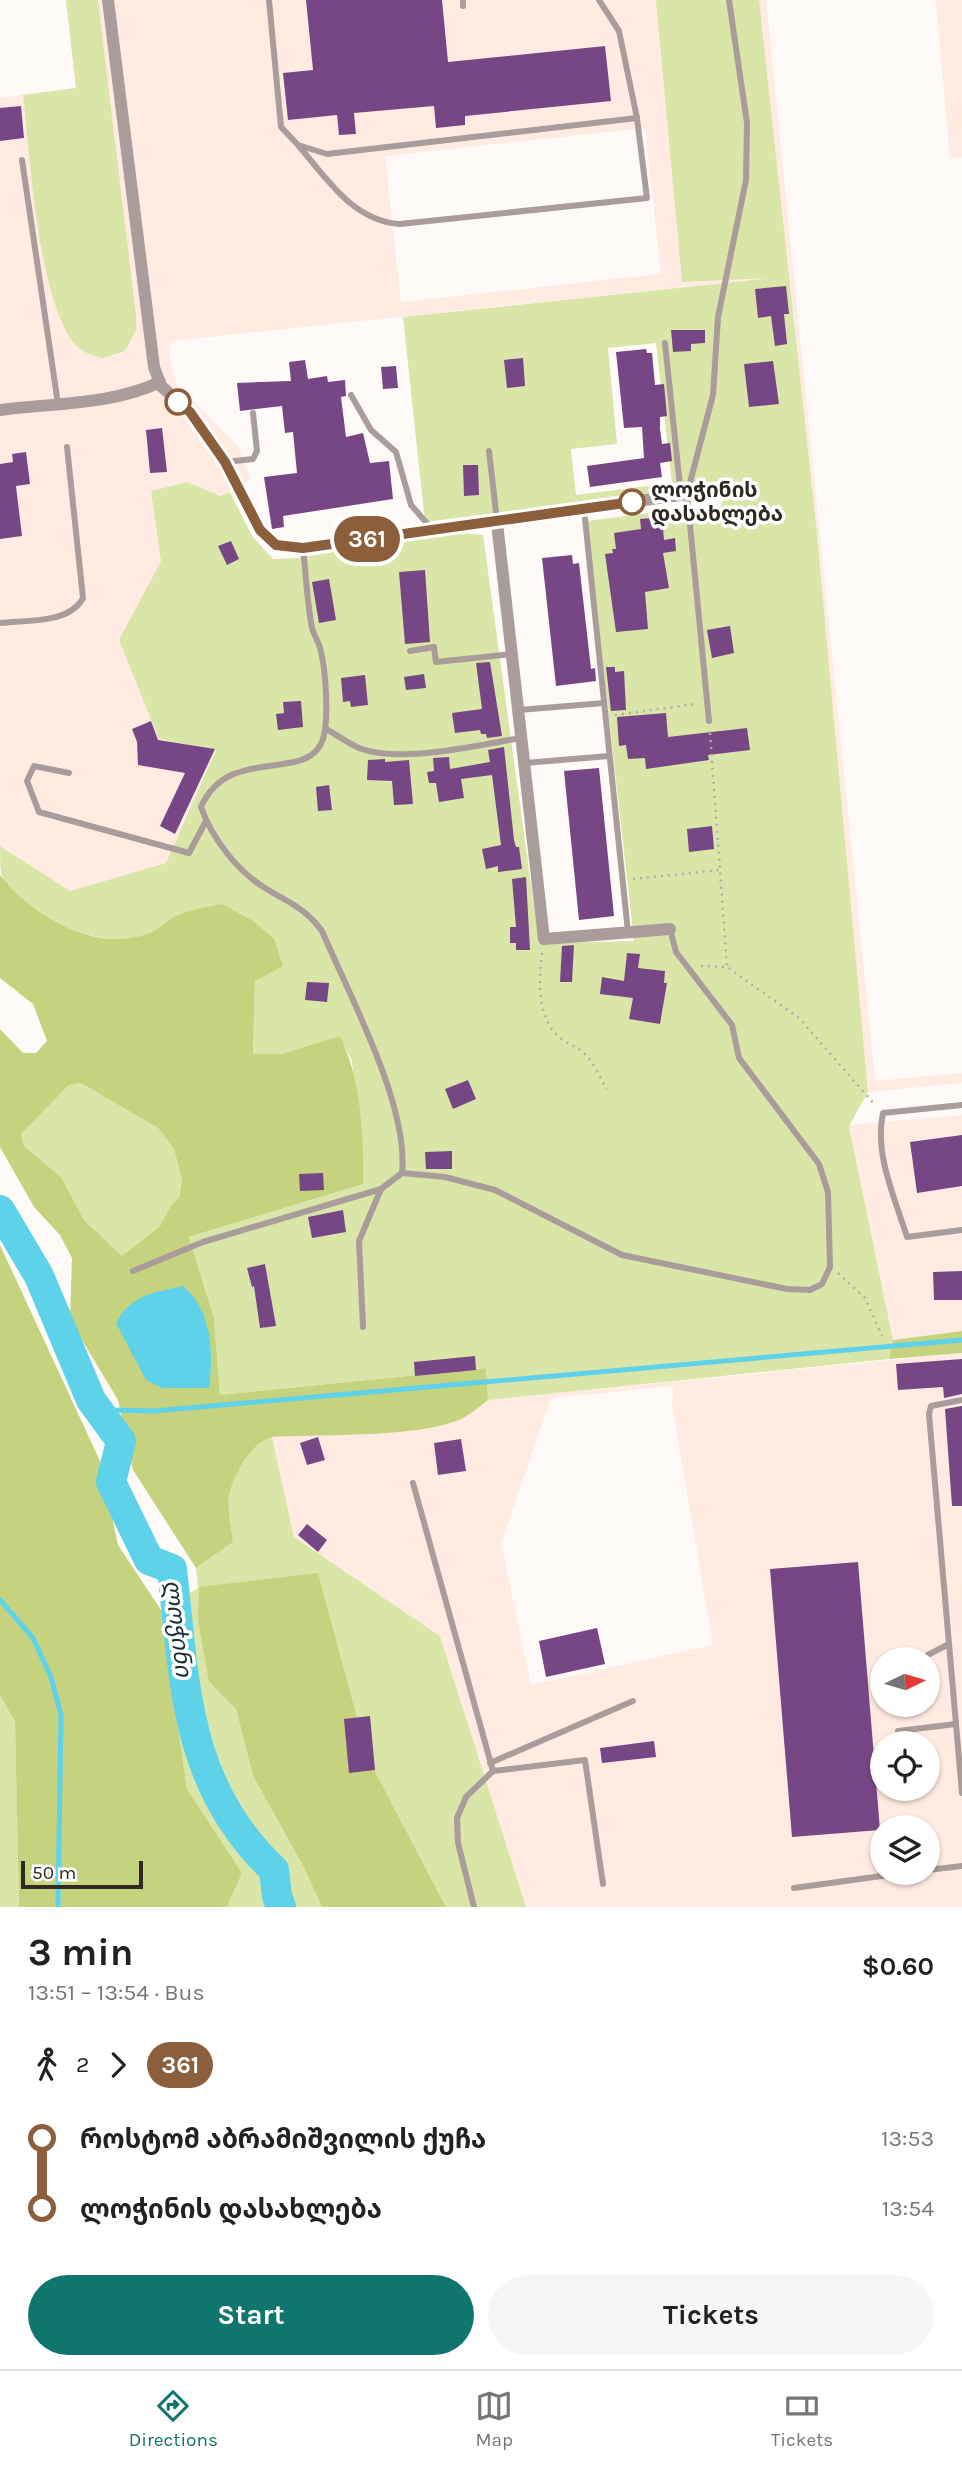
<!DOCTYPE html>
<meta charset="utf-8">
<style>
body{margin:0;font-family:Karla,"Noto Sans Georgian",sans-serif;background:#f6f6f6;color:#222;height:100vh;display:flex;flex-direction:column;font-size:26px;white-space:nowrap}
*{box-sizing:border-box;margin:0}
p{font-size:23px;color:#767676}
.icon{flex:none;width:38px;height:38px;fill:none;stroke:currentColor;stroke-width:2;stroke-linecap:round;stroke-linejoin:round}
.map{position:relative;height:1907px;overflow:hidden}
.sheet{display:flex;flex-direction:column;background:#fff;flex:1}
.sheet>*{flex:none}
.badge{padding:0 14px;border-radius:23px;font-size:24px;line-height:46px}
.needle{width:46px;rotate:85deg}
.controls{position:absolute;left:870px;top:1647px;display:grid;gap:14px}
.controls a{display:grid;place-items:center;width:70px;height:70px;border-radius:50%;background:#fff;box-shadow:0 2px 5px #0004;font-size:35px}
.scale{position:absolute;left:21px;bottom:18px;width:122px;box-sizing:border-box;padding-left:7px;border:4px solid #312823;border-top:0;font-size:19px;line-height:24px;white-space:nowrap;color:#312823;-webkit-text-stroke:5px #fff;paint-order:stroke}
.map>.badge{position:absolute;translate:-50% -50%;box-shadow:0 0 0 4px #fff}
.legs{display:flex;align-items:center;gap:10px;height:77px;padding:0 28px;font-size:23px}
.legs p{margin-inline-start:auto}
.headline{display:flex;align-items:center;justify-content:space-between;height:119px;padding:0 28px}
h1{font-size:38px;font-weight:700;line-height:52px}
.button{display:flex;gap:14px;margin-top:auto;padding:14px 28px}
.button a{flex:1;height:80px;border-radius:42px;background:#0f766e;color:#fff;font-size:28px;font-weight:700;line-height:80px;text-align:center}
.button a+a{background:#f6f6f6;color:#222}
ul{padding:0 28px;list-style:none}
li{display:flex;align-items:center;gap:24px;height:70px;font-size:26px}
li i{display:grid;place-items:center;width:10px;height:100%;margin:0 9px;background:currentColor}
li i::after{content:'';width:18px;height:18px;margin:-9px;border:5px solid;border-radius:50%;background:#fff}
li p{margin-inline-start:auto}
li:first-child i{background:linear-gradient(#0000 50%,currentColor 0)}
li:last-child i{background:linear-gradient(currentColor 50%,#0000 0)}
.tab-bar{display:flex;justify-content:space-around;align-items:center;height:98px;border-top:2px solid #e0e0e0;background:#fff;font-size:19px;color:#767676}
.tab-bar a{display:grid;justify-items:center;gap:4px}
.tab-bar .selected{color:#0f766e}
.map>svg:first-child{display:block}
.built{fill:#ffebe1;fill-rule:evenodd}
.green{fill:#dae5a8;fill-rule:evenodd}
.forest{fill:#c5d27e;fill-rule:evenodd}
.water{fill:#5ed2e9}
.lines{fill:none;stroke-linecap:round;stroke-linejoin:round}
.stream{stroke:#5ed2e9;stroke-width:5}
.river{stroke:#5ed2e9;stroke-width:30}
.building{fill:#764784}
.path{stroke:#b3ada9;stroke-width:2.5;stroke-dasharray:2 5;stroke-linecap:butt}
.lane{stroke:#a99c9b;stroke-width:6}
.street{stroke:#a99c9b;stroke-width:12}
.line-1-casing{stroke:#fff;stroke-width:16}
.line-1{stroke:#8b5e3c;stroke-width:10}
.stop-1-dot{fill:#fff;stroke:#8b5e3c;stroke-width:3.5}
.labels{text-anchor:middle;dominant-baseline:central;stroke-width:7;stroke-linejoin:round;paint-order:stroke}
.stop-label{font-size:21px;font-weight:bold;fill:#312823;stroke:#fff;text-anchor:start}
.water-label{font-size:23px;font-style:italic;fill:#182d31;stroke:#fff}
</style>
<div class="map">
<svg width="962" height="1907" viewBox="0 0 962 1907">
<rect width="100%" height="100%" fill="#fffaf7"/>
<!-- built -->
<g class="built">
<path d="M66 0H766L875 1081 962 1073V1083L868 1092 788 276 171 341 169 354 176 384 239 447 250 480 222 496 187 482 151 491 161 561 120 640 216 749 166 863 70 891 0 846V98L76 88ZM645 128 661 274 401 302 385 156Z"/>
<path d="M936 0H962V157L950 159Z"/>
<path d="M962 1115V1331L893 1340 849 1125Z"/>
<path d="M962 1353V1907H526L440 1636 294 1537 272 1437 380 1432 462 1418 488 1400ZM674 1386 672 1404 713 1645 531 1685 501 1543 551 1398ZM882 1659H928V1704H882ZM882 1743H928V1788H882ZM882 1827H928V1872H882Z"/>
</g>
<!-- green -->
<g class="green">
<path d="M66 0H98L136 315V330L125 351 103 358C95 356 86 354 79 348 38 311 30 153 23 95L76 88Z"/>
<path d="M656 0H759L816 524 868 1092 849 1126 893 1340 889 1359 488 1400 486 1368 220 1395 214 1318 189 1237 363 1184 352 1061 340 1037 282 1054H253L255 981 180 914C170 920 159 929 148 934 103 952 25 918 2 877 0 869 0 855 0 846L70 891 166 863 216 750 159 739 119 640 161 561 151 491 187 482 221 496 230 492 252 536 273 559 298 558 455 532 483 535 539 943 634 941 587 521 688 508 703 518 718 512 724 499 723 483 425 522 403 317 772 278 682 282ZM656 343 672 483 576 495 571 449 617 444 608 348Z"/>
<path d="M81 1083 158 1128 174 1149 182 1180 179 1197 170 1207 160 1226 122 1256 84 1220 61 1177 24 1146 21 1134 69 1085Z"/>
<path d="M272 1437 294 1537 440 1636 526 1907H446L368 1758 318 1574 209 1682 236 1709 253 1776 303 1866 322 1907H227L242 1873 187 1789 161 1610 198 1588 196 1568 233 1542C232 1528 226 1506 230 1492 235 1472 252 1442 272 1437Z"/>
<path d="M0 1695 15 1722 19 1907H0Z"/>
</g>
<!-- forest -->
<g class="forest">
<path d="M0 875C30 915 95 953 147 934 159 930 168 919 180 914 193 909 209 907 222 904L253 921 274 939 283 966 255 981 253 1054H282L340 1036C361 1079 364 1136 363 1184L189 1237 214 1318 220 1395 486 1368 488 1400C480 1406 471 1414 461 1419 418 1438 322 1434 272 1437 252 1442 235 1472 230 1492 226 1506 232 1528 233 1542L196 1568 133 1470 118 1400 70 1320 72 1258 60 1235 34 1207 0 1147V1029L23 1053H36L47 1041 33 1004 0 978ZM81 1083 158 1128 174 1149 182 1180 179 1197 170 1207 160 1226 122 1256 84 1220 61 1177 24 1146 21 1134 69 1085Z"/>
<path d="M0 1245 100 1461 118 1545 161 1610 187 1789 242 1873 227 1907H19L15 1722 0 1695Z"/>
<path d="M962 1331V1353L889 1359 893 1340Z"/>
<path d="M318 1573 368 1758 446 1907H322L303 1866 253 1776 236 1709 209 1682 198 1620 199 1587Z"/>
</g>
<!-- water -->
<path class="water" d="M183 1286C212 1310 214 1353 209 1388H162L146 1380 116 1323C132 1294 153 1293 183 1286Z"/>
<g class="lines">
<!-- stream -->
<g class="stream">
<path d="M91 1400 111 1410 154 1411 962 1340"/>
<path d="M0 1600 33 1638 51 1677 61 1715 58 1907"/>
</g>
<!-- river -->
<path class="river" d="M0 1210 39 1276 91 1400 121 1441 111 1482 149 1560 172 1569C185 1683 184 1785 274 1870L277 1896 281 1907"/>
</g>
<!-- building -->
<g class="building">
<path d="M306 0H442L448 62 605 46 611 101 465 116V125L436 128 434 106 354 113 356 134 339 135 337 115 288 120 283 73 313 70Z"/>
<path d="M21 106 24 138 0 141V108Z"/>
<path d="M786 286 789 314H784L787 344 775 346 771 316 758 318 755 289Z"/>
<path d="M671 330H705V343L691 344V351L673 352Z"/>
<path d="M646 349 647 353H652L655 385 664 384 667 416 660 417V429L662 444 670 443 672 461 660 463 662 477 590 487 587 466 644 458 642 427 624 428 616 352Z"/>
<path d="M523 358 525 386 507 388 504 360Z"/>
<path d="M305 360 308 379 327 376 328 382 345 380 346 396 341 397 346 437 363 433 370 463 389 461 393 499 283 516 284 527 272 529 264 477 297 473 293 432 285 433 282 406 240 411 237 383 291 381 289 362Z"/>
<path d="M773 361 779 404 749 407 744 364Z"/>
<path d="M396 366 398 388 383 389 381 367Z"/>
<path d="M162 428 167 472 150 473 146 430Z"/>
<path d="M26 452 30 484 16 486 22 536 0 539V464L13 462 12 454Z"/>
<path d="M463 465H478L479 495 464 496Z"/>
<path d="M662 517 664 540 675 538 676 551 663 553 669 588 645 592 648 629 616 632 605 554 613 553 612 549H616L614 533 641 529 640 519Z"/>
<path d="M231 541 239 559 227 565 218 546Z"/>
<path d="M572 555 573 564 579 563 591 669 595 668 596 681 556 686 542 558Z"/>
<path d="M425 570 430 642 405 644 399 572Z"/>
<path d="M329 579 336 620 319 623 312 582Z"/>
<path d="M730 626 734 653 712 658 707 630Z"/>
<path d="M490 662 502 736 487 738 486 734H481L480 730 455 733 452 713 482 709 476 663Z"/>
<path d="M606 667H615V672L624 671 626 710 611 711Z"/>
<path d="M424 674 426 688 406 690 404 677Z"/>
<path d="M365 675 368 705 351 707 350 701 343 702 341 678Z"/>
<path d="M301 701 303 727 278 730 276 714 284 713 283 702Z"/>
<path d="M666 713 668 737 747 728 750 750 708 755 709 760 646 769 645 758 628 759 626 745 619 746 617 717Z"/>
<path d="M151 721 158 740 215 749 175 834 160 826 185 773 138 765 137 742 132 729Z"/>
<path d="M504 747 514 840 516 847H519L522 869 498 872V866L486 869 482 849 501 845 492 775 461 779 464 798 439 802 436 783H429L427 772 434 771 433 758 449 757 450 769 490 762 488 750Z"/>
<path d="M385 759V762L409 760 413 804 394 805 392 781 367 780 368 760Z"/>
<path d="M599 768 614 916 579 920 564 771Z"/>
<path d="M329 785 332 810 318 811 316 787Z"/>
<path d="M712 826 714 849 689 852 687 829Z"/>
<path d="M526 877 530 950H516V943H510V927H516L512 879Z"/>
<path d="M574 945 572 982H560L562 946Z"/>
<path d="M627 953 640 954 638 968 665 971 664 983H667L660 1024 629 1019 633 998 600 994 602 977 624 981Z"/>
<path d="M307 982 329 983 327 1002 305 1000Z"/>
<path d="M468 1080 476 1099 453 1109 445 1089Z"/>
<path d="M962 1135V1186L917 1193 910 1142Z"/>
<path d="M452 1151V1169H426L425 1152Z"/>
<path d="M323 1173 324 1190 300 1191 299 1174Z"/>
<path d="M343 1210 346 1232 312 1238 308 1217Z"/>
<path d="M265 1264 276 1326 260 1328 254 1286 252 1287 247 1268Z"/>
<path d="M962 1271V1300H934L933 1272Z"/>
<path d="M475 1356 476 1370 415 1376 414 1362Z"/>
<path d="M962 1359V1394L944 1398 943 1387 898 1390 896 1364Z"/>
<path d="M962 1406V1506H952L945 1409Z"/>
<path d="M318 1437 325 1460 307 1465 300 1443Z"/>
<path d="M461 1439 466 1471 438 1475 434 1443Z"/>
<path d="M307 1524 327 1540 318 1552 298 1535Z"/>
<path d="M858 1562 880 1830 792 1837 770 1569Z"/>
<path d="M597 1628 605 1664 546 1677 539 1641Z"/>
<path d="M370 1716 375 1770 349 1773 344 1719Z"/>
<path d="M654 1741 656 1757 602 1763 600 1748Z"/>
</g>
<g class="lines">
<!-- path -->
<g class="path">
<path d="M615 715 696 704"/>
<path d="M710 733 727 967"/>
<path d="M633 879 720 870"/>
<path d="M542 953C539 979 536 1017 559 1037 570 1046 582 1048 590 1060 597 1069 601 1080 607 1089"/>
<path d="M701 966 727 967 799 1018 876 1106"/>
<path d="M838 1273 865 1298 882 1336"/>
</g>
<!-- lane -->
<g class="lane">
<path d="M269 0 281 127 298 145 327 154 637 118 619 31 599 0"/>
<path d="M463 0V6"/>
<path d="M298 145C327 179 353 221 400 224L647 198 637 118"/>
<path d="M22 160 58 404"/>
<path d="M665 343 681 496"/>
<path d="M351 395 371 430 396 452 411 505 432 529"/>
<path d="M489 451 497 521"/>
<path d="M225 462 253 459 257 451 253 413"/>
<path d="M584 509 628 932"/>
<path d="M0 623C27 620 69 624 83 598L67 447"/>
<path d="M410 651 434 647 436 662 512 654"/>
<path d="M519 710 604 703"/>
<path d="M709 721 687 494 713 395 718 317 746 180 747 123 729 0"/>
<path d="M326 729C337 735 348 743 359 748 400 764 478 745 521 738"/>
<path d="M525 763 609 756"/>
<path d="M69 773 34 766 27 781 39 812 189 853 206 821"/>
<path d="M962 1105 883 1113C874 1154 895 1198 907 1237L962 1230"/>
<path d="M402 1173 445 1177 495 1190 622 1255 787 1289 810 1290 822 1284 830 1267 828 1192 819 1164 739 1058 732 1025 676 952 670 929"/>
<path d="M133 1271 203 1242 381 1189 402 1173C409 1105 349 995 322 931 304 907 289 903 265 888 237 871 212 838 201 807 229 743 308 785 323 739 329 719 326 669 320 648 318 641 314 635 312 628 307 602 306 574 303 548"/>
<path d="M363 1327 359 1241 381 1189"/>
<path d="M962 1400 931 1406 929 1414 962 1793"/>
<path d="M413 1483 493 1771"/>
<path d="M920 1659 949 1644"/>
<path d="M898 1731 956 1724"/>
<path d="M490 1763 633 1701"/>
<path d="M928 1870 962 1866"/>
<path d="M794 1888 911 1872"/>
<path d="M474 1907 458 1843 457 1818 466 1797 493 1771 585 1760 603 1884"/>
</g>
<!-- street -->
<g class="street">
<path d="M108 0 154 367 161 386 190 412 225 462 260 530 276 545 303 548 687 494"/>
<path d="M0 410C52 403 112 405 160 382"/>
<path d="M497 523 544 939 670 929"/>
</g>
</g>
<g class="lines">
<!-- line-1 casing -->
<g class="line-1-casing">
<path id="line-1" d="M178 402 190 412 225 462 260 530 276 545 303 548 632 502"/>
</g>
<!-- line-1 -->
<use href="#line-1" class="line-1"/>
</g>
<!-- markers -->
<g class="stop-1-dot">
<circle cx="178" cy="402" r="12"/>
<circle cx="632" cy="502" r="12"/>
</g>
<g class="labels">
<!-- stop labels -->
<g class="stop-label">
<text x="651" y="490">ლოჭინის<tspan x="651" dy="24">დასახლება</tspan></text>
</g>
<!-- water labels -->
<g class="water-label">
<text transform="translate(178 1628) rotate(83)">ლოჭინი</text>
</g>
</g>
</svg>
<div class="controls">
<a><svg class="needle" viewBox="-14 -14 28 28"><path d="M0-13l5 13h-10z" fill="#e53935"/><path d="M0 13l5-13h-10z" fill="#767676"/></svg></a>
<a><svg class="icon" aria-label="locate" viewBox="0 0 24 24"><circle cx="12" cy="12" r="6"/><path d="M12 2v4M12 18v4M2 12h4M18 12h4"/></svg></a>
<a><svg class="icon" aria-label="layers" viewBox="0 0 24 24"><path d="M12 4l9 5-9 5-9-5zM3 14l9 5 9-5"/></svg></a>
</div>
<div class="scale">50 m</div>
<b class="badge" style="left:367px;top:539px;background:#8b5e3c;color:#fff">361</b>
</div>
<section class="sheet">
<div class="headline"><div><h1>3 min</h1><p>13:51 – 13:54 · Bus</p></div><b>$0.60</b></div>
<div class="legs"><svg class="icon" aria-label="walk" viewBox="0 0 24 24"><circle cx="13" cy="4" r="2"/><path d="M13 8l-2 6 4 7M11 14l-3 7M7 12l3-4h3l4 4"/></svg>2<svg class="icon" aria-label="forward" viewBox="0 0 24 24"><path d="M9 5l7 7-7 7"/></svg><b class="badge" style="background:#8b5e3c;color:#fff">361</b></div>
<ul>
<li><i style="color:#8b5e3c"></i><b>როსტომ აბრამიშვილის ქუჩა</b><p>13:53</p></li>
<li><i style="color:#8b5e3c"></i><b>ლოჭინის დასახლება</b><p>13:54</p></li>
</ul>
<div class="button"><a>Start</a><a>Tickets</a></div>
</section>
<nav class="tab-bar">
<a class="selected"><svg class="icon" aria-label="directions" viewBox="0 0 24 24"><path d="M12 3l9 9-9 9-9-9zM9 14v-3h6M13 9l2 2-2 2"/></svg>Directions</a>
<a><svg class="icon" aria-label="map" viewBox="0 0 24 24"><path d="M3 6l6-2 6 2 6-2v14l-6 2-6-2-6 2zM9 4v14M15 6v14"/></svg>Map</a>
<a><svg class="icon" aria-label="tickets" viewBox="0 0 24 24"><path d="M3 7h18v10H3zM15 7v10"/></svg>Tickets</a>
</nav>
